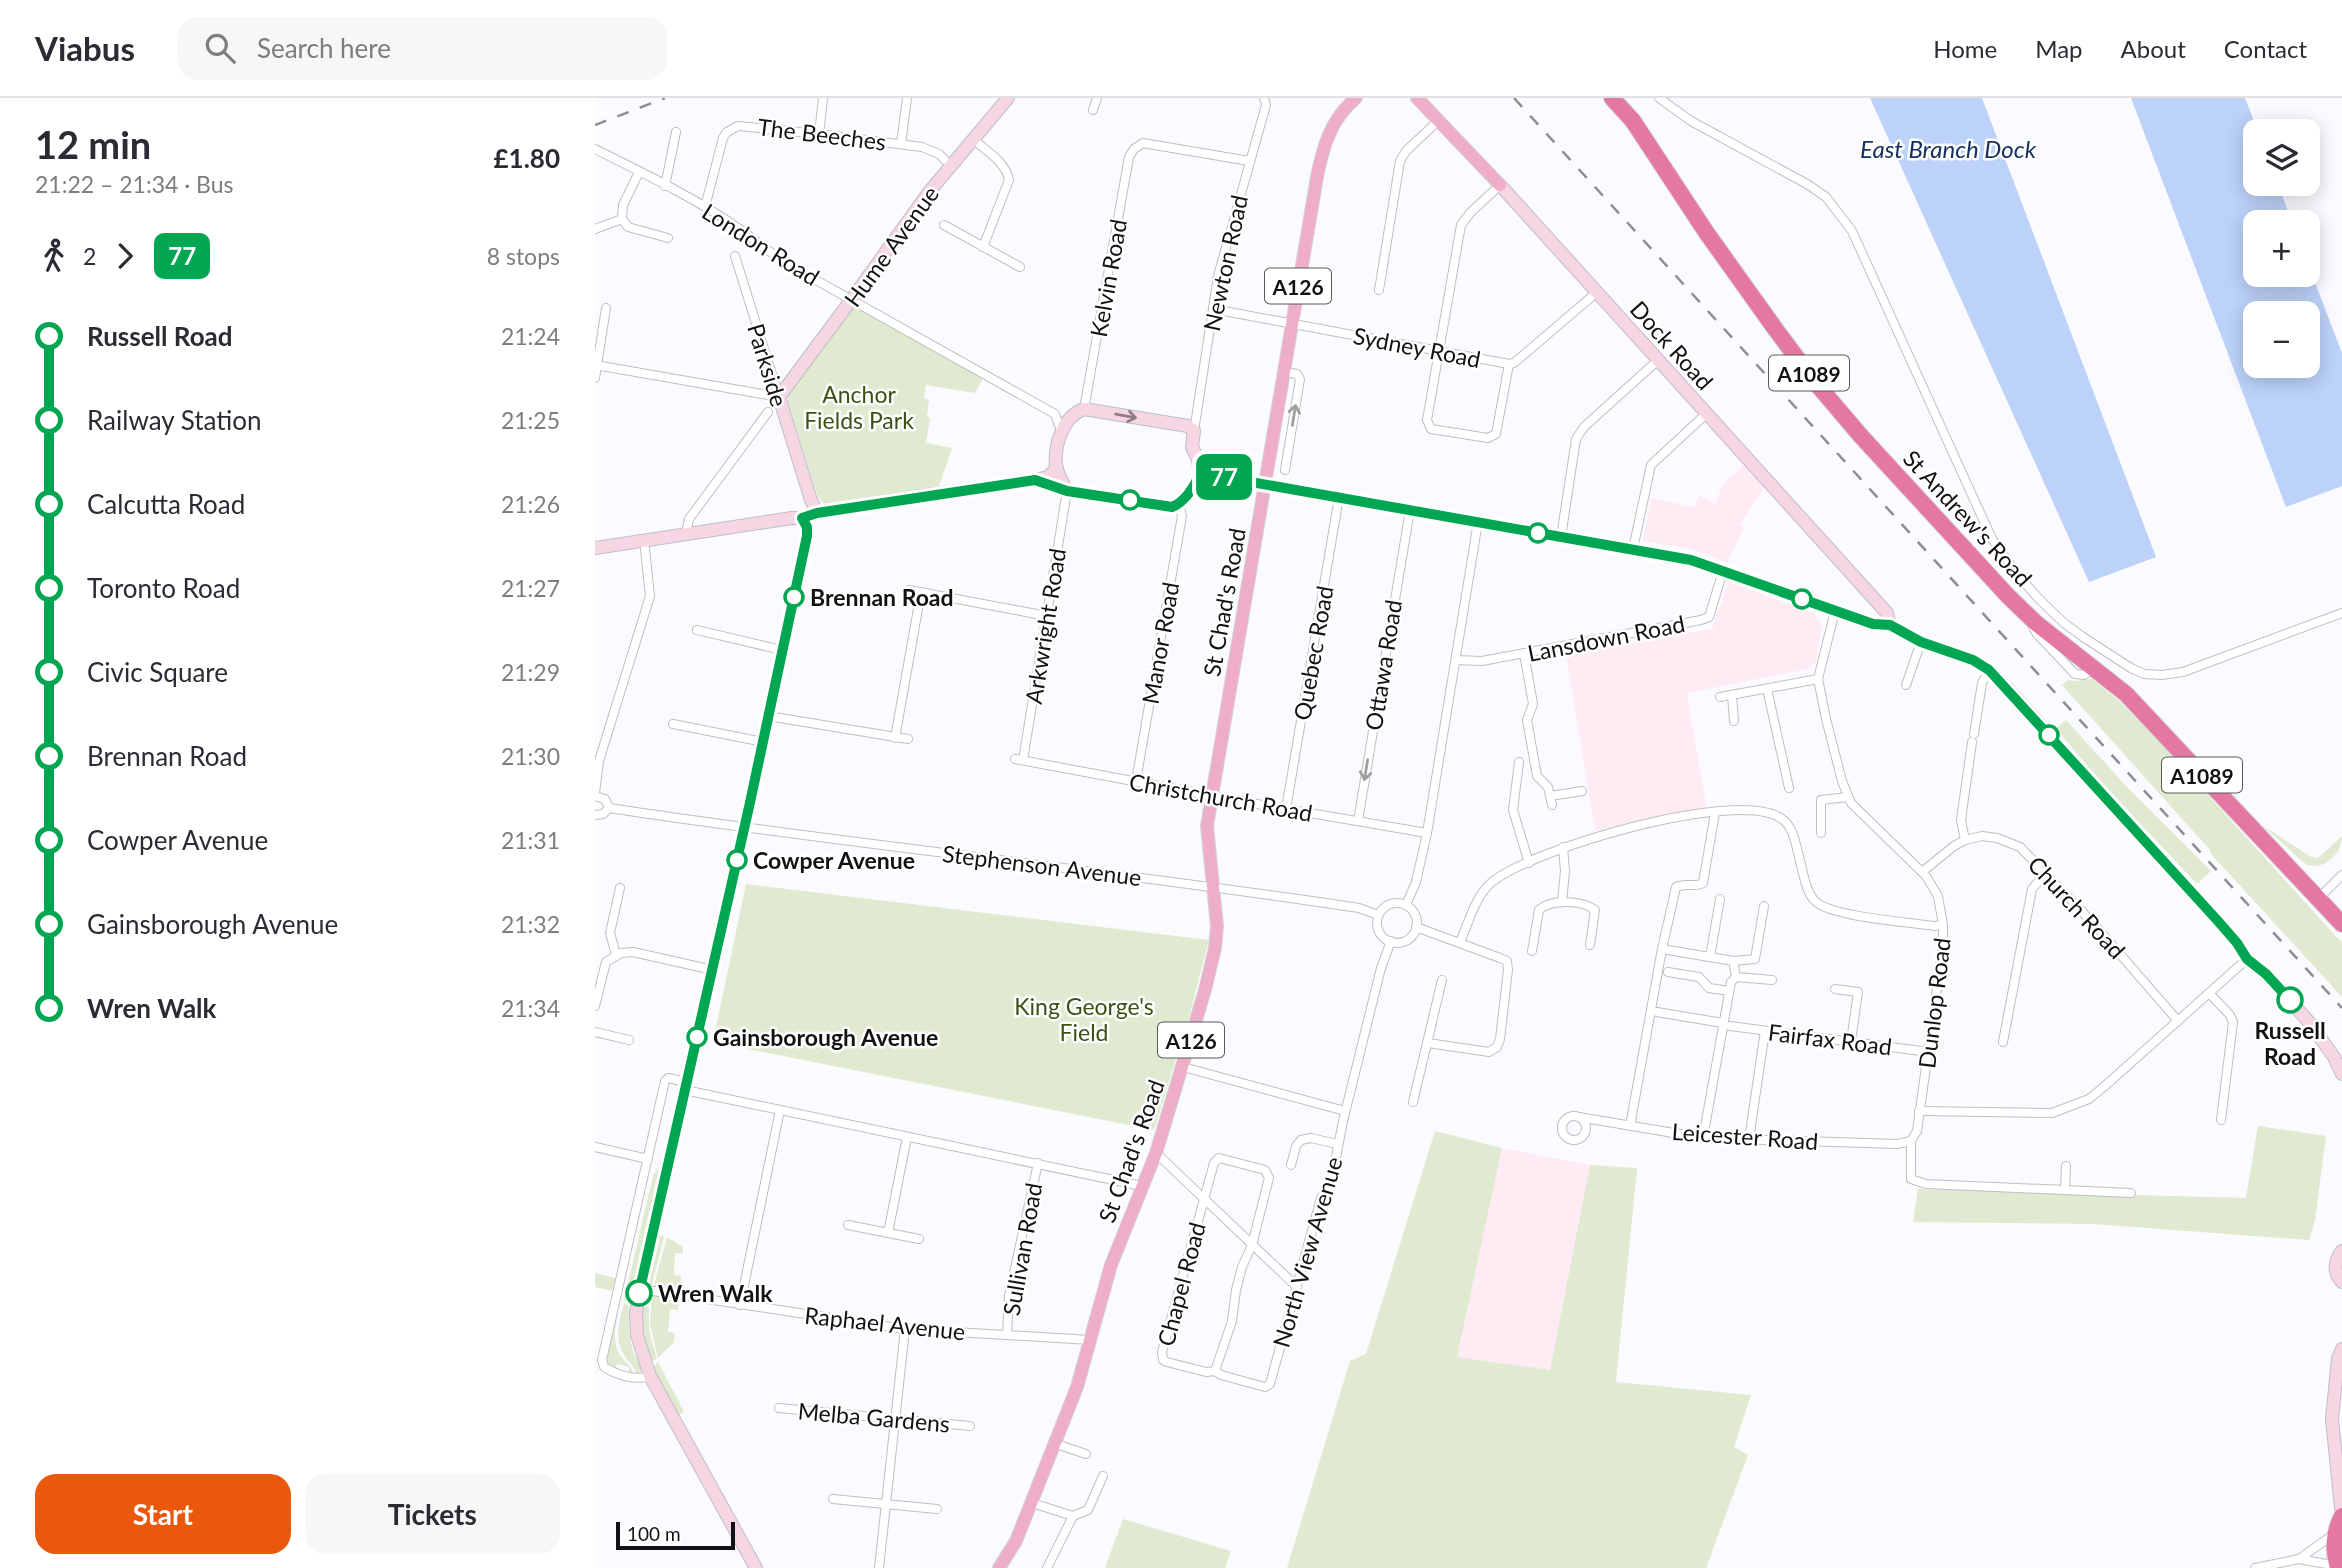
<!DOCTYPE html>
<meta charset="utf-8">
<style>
body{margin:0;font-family:Lato,sans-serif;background:#f7f7f7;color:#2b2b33;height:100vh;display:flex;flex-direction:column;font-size:26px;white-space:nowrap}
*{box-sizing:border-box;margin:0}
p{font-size:23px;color:#7c7c81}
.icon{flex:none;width:38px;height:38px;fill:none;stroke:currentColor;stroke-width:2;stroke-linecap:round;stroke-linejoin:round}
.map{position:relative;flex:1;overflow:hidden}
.details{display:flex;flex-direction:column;background:#fff;width:595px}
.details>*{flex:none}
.badge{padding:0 14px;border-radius:10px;font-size:24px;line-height:46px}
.controls{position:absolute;left:1648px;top:21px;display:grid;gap:14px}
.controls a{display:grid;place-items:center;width:77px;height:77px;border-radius:14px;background:#fff;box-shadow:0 4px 18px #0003;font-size:35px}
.scale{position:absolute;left:21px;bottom:18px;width:119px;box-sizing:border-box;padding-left:7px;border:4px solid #121214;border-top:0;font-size:19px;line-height:24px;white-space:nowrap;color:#121214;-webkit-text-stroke:5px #fff;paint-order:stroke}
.map>.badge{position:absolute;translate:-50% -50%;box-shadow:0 0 0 4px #fff}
.legs{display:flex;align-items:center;gap:10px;height:77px;padding:0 35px;font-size:23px}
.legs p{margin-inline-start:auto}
.summary{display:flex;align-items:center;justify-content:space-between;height:119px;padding:0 35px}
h1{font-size:38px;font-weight:700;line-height:52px}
.cta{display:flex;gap:14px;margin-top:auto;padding:14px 35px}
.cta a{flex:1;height:80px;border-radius:21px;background:#ea580c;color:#fff;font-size:28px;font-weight:700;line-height:80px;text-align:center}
.cta a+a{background:#f7f7f7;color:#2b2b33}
ul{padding:0 35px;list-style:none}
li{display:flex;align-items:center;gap:24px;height:84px;font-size:26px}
li i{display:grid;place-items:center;width:10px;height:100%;margin:0 9px;background:currentColor}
li i::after{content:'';width:18px;height:18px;margin:-9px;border:5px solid;border-radius:50%;background:#fff}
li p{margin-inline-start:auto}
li:first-child i{background:linear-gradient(#0000 50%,currentColor 0)}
li:last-child i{background:linear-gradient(currentColor 50%,#0000 0)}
header{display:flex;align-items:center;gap:42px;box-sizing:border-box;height:98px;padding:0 35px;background:#fff;border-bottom:2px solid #e1e1e2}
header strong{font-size:33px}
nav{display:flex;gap:38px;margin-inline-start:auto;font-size:24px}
.search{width:490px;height:63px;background:#f7f7f7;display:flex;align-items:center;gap:18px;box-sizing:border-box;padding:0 24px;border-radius:21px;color:#7c7c81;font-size:26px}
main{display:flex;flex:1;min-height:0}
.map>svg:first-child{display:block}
.education{fill:#feebf4}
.green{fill:#dfead0}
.water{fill:#bcd2f9;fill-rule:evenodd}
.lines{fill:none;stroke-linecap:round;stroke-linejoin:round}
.street-casing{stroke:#bebec5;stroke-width:10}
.secondary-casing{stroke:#bebec5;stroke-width:14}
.primary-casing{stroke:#d4d4d5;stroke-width:14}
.highway-casing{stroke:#d4d4d5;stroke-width:18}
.street{stroke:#fff;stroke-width:8}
.secondary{stroke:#f7d6e3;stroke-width:12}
.primary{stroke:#efaec7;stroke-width:12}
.highway{stroke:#e478a2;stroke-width:16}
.rail{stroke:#8e8e91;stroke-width:2.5;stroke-dasharray:12 12;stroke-linecap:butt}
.oneway{stroke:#a0a0a1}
.oneway2{stroke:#907e86}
.line-1-casing{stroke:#fff;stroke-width:16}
.line-1{stroke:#00a651;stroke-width:10}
.stop-1-dot{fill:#fff;stroke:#00a651;stroke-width:3.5}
.labels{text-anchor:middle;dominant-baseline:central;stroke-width:5;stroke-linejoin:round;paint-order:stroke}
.shield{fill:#fff;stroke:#59595a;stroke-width:2}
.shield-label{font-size:21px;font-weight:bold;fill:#121214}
.street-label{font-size:23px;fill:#121214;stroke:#fff}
.park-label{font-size:23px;fill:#3b5114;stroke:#fff}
.stop-label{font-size:23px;font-weight:bold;fill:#121214;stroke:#fff;text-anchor:start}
.water-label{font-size:24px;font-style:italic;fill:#183060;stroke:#fff}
</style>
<header>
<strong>Viabus</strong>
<div class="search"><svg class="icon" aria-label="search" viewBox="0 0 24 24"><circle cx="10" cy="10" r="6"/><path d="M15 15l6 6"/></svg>Search here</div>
<nav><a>Home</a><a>Map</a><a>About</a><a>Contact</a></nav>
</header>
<main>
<section class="details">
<div class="summary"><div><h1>12 min</h1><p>21:22 – 21:34 · Bus</p></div><b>£1.80</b></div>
<div class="legs"><svg class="icon" aria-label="walk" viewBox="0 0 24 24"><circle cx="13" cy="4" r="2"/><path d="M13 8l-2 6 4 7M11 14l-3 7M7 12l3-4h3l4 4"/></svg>2<svg class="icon" aria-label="forward" viewBox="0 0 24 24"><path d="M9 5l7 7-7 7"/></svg><b class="badge" style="background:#00a651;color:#fff">77</b><p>8 stops</p></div>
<ul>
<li><i style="color:#00a651"></i><b>Russell Road</b><p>21:24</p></li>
<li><i style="color:#00a651"></i><span>Railway Station</span><p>21:25</p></li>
<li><i style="color:#00a651"></i><span>Calcutta Road</span><p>21:26</p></li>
<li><i style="color:#00a651"></i><span>Toronto Road</span><p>21:27</p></li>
<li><i style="color:#00a651"></i><span>Civic Square</span><p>21:29</p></li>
<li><i style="color:#00a651"></i><span>Brennan Road</span><p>21:30</p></li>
<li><i style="color:#00a651"></i><span>Cowper Avenue</span><p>21:31</p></li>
<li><i style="color:#00a651"></i><span>Gainsborough Avenue</span><p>21:32</p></li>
<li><i style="color:#00a651"></i><b>Wren Walk</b><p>21:34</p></li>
</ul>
<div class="cta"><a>Start</a><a>Tickets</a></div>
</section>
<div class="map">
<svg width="1747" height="1470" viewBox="0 0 1747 1470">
<rect width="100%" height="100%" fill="#fbfafe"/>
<!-- education -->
<g class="education">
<path d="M1149 367 1169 389 1145 426 1149 430 1132 465 1096 451 1048 443 1056 400 1099 409 1104 397 1120 406 1128 386Z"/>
<path d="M1134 484 1219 515 1227 527 1221 564 1213 571 1092 595 1112 712 1000 733 971 557 1117 531Z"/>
<path d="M907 1050 995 1067 955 1272 862 1259Z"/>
</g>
<!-- green -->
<g class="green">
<path d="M258 209H261L388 280 380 295 331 287 329 300 334 302 332 319 335 320 331 345 357 350 343 391 235 407 228 405 223 399 193 304V296Z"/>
<path d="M1497 581 1524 603 1573 653 1747 845V899L1616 756 1615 752 1467 587 1473 582 1481 583Z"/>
<path d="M1471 622 1532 689 1616 773 1602 786 1517 696 1461 631Z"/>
<path d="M1667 727 1716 759 1723 760 1747 738C1747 756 1728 774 1710 766Z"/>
<path d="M151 786 614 842 593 923 559 1032 118 944Z"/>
<path d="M1663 1028 1731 1038 1720 1122 1714 1142 1498 1126 1318 1124 1323 1091 1651 1100Z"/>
<path d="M840 1033 907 1050 862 1259 955 1272 995 1067 1042 1070 1021 1284 1156 1297 1139 1349 1153 1357 1111 1470H692L755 1263 771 1256Z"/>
<path d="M62 1071 65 1072 43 1166 45 1172 40 1179 38 1190H35L31 1203 29 1202 58 1078Z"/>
<path d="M64 1137 69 1139 56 1190 50 1186 62 1138Z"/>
<path d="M72 1139 88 1149V1155H80L79 1177 86 1178 84 1193 58 1191Z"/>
<path d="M0 1175 20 1180 17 1193 0 1189Z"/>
<path d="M57 1196 84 1202 83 1212 75 1211 73 1234 80 1235 79 1244 63 1260 55 1226Z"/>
<path d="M29 1205 34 1208C33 1223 34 1242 39 1256 42 1263 46 1264 46 1272L42 1277C38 1265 33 1265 28 1255 19 1239 25 1222 29 1205Z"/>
<path d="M46 1208 54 1209V1232L62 1261 55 1264 48 1247Z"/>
<path d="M19 1220 22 1221C19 1235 18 1250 29 1262 34 1268 37 1269 38 1277L34 1276V1269L22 1266 20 1272 15 1269 11 1263Z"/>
<path d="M63 1264 89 1314 84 1317 80 1315 58 1270Z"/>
<path d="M528 1421 636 1453 630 1470H510Z"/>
</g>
<!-- water -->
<g class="water">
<path d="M1275 0H1387L1561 459 1494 484Z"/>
<path d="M1536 0H1650L1663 33H1661V86H1683L1697 124H1661V177H1713V166L1747 255V388L1691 409ZM1661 215H1713V268H1661Z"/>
</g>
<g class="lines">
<!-- street casing -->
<g class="street-casing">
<g id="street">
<path d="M1064 0 1096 23 1212 86 1231 99 1257 133 1397 441 1422 476 1444 501 1469 525 1488 539 1536 570 1549 576 1567 577 1588 574 1747 515"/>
<path d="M498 12 502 0"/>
<path d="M224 36 228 0"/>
<path d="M378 41C391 53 411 64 414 82L388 149"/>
<path d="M306 46 312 0"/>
<path d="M0 51C46 74 102 101 143 130 161 142 177 157 196 168L460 316 466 333"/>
<path d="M44 74 28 107 27 121 33 129 73 140"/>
<path d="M905 87 875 115 866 127 832 322 836 331 893 340 901 336 914 266"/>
<path d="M70 88 81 34"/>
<path d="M110 109 128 40 132 34 143 28 224 36 327 49 344 56 355 67"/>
<path d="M349 127 425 169"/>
<path d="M0 131 27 121"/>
<path d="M784 192 805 63 811 53 844 22"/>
<path d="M618 211 914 266 919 265 1001 195"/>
<path d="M0 267 184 299 140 158"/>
<path d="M689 274 702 276 705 281 690 372"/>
<path d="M0 280 11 210"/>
<path d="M489 311 534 59 539 51 548 45 654 63"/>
<path d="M599 333 623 178 671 7 669 0"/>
<path d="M91 435 94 421 173 314"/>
<path d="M966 439 981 341 989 329 1062 263"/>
<path d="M1038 451 1056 367 1111 316"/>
<path d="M314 492 452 518"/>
<path d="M1240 513 1223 581 1231 621 1247 683 1256 705 1331 778 1343 798 1348 827V847L1322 1033 1316 1043"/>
<path d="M1438 529 1442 536 1480 576 1489 577 1498 570"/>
<path d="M102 532 187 552"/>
<path d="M929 555 938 606 932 622 942 678 953 689 957 707"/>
<path d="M861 562 887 563 1106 522 1114 519 1128 473"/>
<path d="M1311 587 1326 544"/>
<path d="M1172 591 1194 690"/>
<path d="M1137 597 1139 623"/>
<path d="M1125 599 1223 581"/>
<path d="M173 618 313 641"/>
<path d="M78 626 169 644"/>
<path d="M1379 636 1387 585 1394 572"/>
<path d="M300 640 326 494"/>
<path d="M420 661 656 705 832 735"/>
<path d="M428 662 472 393"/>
<path d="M924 664 918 712 934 765"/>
<path d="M541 683 587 418 584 406"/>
<path d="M0 695 4 663 55 498 49 442"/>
<path d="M0 698 10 701 14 710"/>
<path d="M955 698 987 693"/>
<path d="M14 710C264 748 515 772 764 810L783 817"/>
<path d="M691 711 744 399"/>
<path d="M0 717 8 716 14 710"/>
<path d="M763 723 815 412"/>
<path d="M1226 735V702L1253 699"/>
<path d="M1370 742 1366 722 1377 644"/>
<path d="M1327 774 1359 748 1370 742 1387 738 1402 740 1425 749 1498 825 1583 923"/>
<path d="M1723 801 1747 777"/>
<path d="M967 804 970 773 968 749"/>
<circle cx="802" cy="825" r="20"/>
<path d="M811 807 821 784 832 735 883 424"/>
<path d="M821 829 905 860 912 863 913 872 905 941 902 949 894 954 833 945"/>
<path d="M865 844C874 824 880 798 897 784 937 751 1144 689 1187 721 1198 728 1201 747 1204 759 1208 772 1210 793 1220 803 1236 819 1314 824 1339 828L1348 827"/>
<path d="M1067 851 1138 863 1141 879"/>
<path d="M937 853 944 812C956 801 987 802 1000 812L995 847"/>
<path d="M21 857 15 835 25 790"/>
<path d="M1115 859 1125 801"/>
<path d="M1138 863 1160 861 1169 808"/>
<path d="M1073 874 1104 879 1114 890 1134 893"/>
<path d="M1240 891 1263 894 1256 943"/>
<path d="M1614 895 1635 917 1638 924 1626 1022"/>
<path d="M0 908 11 864 26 855 38 854 118 872"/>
<path d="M1062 914 1128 925"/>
<path d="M1135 928 1334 954"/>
<path d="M0 934 34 942"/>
<path d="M1408 944 1437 791 1451 775"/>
<path d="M588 969 750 1013"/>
<path d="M90 992 547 1088"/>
<path d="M818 1004 847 882"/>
<path d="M1324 1013 1457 1015 1494 1001 1511 987 1652 861"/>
<circle cx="979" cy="1030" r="12"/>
<path d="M984 1019 1108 1040 1302 1046 1316 1043"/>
<path d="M1035 1028 1067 851 1081 789C1091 784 1099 790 1108 785L1120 715"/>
<path d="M1108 1040 1136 884 1141 879 1177 882"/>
<path d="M1154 1041 1170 933"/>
<path d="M1316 1043V1081L1331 1086 1470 1092 1471 1068"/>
<path d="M0 1049 53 1061"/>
<path d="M561 1055 702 1189"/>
<path d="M624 1060 670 1072 674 1080 657 1147 647 1169 641 1192 637 1223 620 1273 611 1274 572 1264 568 1262 567 1254 619 1065Z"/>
<path d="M696 1067 701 1048 706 1042 716 1040 742 1046"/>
<path d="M1470 1092 1536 1095"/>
<path d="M253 1127 324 1141"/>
<path d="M293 1135 312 1039"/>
<path d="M45 1191 310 1231 495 1242"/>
<path d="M145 1207 185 1012"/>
<path d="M412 1237 414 1198 443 1065"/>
<path d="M620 1273 626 1277 670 1289 675 1286 726 1100 736 1085 748 1023 786 870 796 843"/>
<path d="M55 1278C41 1283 22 1277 9 1269L7 1262 70 983 73 980 92 984"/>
<path d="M184 1310 375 1328"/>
<path d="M461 1346 491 1356"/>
<path d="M238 1401 342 1411"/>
<path d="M437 1405 478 1418 493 1412 508 1378"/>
<path d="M1704 1461 1739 1436"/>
<path d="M284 1470 310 1231"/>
<path d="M452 1470 478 1418"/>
<path d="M1660 1470 1704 1461 1742 1468"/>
</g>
</g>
<!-- secondary casing -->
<g class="secondary-casing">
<g id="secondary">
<path d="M905 87 1292 515 1295 527"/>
<path d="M605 375 1096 462 1278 526 1295 527 1326 544 1378 562 1394 572 1414 592 1622 822 1642 845 1652 861 1671 876 1714 924 1739 959 1747 976"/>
<path d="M440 382 472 393 577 409 584 406 596 392 605 375 603 362 597 349 599 333 593 328 489 311C468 318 459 347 461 368 463 377 468 385 472 393"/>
<path d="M222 415 216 402 184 299 257 201 334 94 413 0"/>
<path d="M0 450 197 420H207L222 415 312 400 440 382 453 379 462 370"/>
<path d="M1747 1153C1739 1163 1738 1174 1747 1184"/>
<path d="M1747 1419 1737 1321 1743 1261 1747 1251"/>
<path d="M161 1470 55 1278 42 1237 41 1215 44 1195 149 731 212 438 213 431 207 420"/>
</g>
</g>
<!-- primary casing -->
<g class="primary-casing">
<g id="primary">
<path d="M822 0 905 87"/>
<path d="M404 1470 421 1443 482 1289 516 1167 561 1055 610 892 620 850 622 828 612 728 617 698 722 79C728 48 736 21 761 0"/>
</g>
</g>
<!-- highway casing -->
<g class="highway-casing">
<g id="highway">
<path d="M1017 0 1038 23 1111 134 1181 232 1220 284 1265 337 1413 498 1441 525 1531 596 1747 826"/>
<path d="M1743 1470C1738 1451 1738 1436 1747 1418"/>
</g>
</g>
<!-- street -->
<use href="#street" class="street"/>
<!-- secondary -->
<use href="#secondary" class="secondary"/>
<!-- primary -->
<use href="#primary" class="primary"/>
<!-- highway -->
<use href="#highway" class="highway"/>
<!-- rail -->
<g class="rail">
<path d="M919 0 1747 910"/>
<path d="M0 27 70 0"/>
</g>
</g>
<!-- one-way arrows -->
<defs><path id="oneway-shaft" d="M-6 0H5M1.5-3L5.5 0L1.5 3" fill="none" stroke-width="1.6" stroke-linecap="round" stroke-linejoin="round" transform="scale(1.75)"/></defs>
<g class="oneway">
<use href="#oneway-shaft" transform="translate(699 317) rotate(-81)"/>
<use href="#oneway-shaft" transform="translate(771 672) rotate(99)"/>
</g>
<use class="oneway2" href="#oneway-shaft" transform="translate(531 318) rotate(10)"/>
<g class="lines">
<!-- line-1 casing -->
<g class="line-1-casing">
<path id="line-1" d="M44 1195 154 709 212 438V429L207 420 222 415 440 382 472 393 577 409C590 404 600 388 605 375L1096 462 1278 526 1295 527 1326 544 1378 562 1394 572 1622 822 1642 845 1652 861 1671 876 1695 902"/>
</g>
<!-- line-1 -->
<use href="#line-1" class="line-1"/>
</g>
<!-- markers -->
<g class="stop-1-dot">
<circle cx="535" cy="402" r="9"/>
<circle cx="943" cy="435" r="9"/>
<circle cx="199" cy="499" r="9"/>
<circle cx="1207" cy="501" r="9"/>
<circle cx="1454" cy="637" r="9"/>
<circle cx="142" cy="762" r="9"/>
<circle cx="1695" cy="902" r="12"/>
<circle cx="102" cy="939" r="9"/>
<circle cx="44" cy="1195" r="12"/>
</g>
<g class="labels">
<!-- shield labels -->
<g class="shield">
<rect x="670" y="170.5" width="66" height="35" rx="5"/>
<rect x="1174" y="257.5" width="80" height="35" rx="5"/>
<rect x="1567" y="659.5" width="80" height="35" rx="5"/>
<rect x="563" y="924.5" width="66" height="35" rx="5"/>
</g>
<g class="shield-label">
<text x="703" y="188">A126</text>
<text x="1214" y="275">A1089</text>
<text x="1607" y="677">A1089</text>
<text x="596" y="942">A126</text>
</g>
<!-- street labels -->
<g class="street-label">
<text transform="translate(227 36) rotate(7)">The Beeches</text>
<text transform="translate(166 146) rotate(32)">London Road</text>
<text transform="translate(296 148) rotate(-54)">Hume Avenue</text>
<text transform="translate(630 165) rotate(-78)">Newton Road</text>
<text transform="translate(513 180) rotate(-80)">Kelvin Road</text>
<text transform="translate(1077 247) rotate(48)">Dock Road</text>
<text transform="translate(822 249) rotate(11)">Sydney Road</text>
<text transform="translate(173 267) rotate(73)">Parkside</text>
<text transform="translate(1373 420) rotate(47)">St Andrew's Road</text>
<text transform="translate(629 504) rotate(-80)">St Chad's Road</text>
<text transform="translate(450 528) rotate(-81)">Arkwright Road</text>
<text transform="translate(1011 540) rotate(-11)">Lansdown Road</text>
<text transform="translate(565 545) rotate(-80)">Manor Road</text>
<text transform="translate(718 555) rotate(-80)">Quebec Road</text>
<text transform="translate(788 567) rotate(-81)">Ottawa Road</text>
<text transform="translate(626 699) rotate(10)">Christchurch Road</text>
<text transform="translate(447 767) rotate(7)">Stephenson Avenue</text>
<text transform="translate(1482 809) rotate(47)">Church Road</text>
<text transform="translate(1339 905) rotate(-83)">Dunlop Road</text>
<text transform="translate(1235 941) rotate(7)">Fairfax Road</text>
<text transform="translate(1150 1038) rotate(4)">Leicester Road</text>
<text transform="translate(536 1053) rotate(-70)">St Chad's Road</text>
<text transform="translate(427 1151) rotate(-80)">Sullivan Road</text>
<text transform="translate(712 1154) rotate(-74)">North View Avenue</text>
<text transform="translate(586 1186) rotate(-75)">Chapel Road</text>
<text transform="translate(290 1225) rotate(6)">Raphael Avenue</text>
<text transform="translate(279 1319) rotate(5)">Melba Gardens</text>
</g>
<!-- park labels -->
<g class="park-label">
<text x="264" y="296">Anchor<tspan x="264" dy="26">Fields Park</tspan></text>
<text x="489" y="908">King George's<tspan x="489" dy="26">Field</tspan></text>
</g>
<!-- stop labels -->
<g class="stop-label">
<text x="215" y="499">Brennan Road</text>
<text x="158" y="762">Cowper Avenue</text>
<text x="1695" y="932" text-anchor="middle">Russell<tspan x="1695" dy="26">Road</tspan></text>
<text x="118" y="939">Gainsborough Avenue</text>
<text x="63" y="1195">Wren Walk</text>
</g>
<!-- water labels -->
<g class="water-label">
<text x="1353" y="50">East Branch Dock</text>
</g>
</g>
</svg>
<div class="controls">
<a><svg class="icon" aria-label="layers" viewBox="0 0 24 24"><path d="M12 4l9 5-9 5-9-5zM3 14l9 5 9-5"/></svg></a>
<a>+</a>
<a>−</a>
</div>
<div class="scale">100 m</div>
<b class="badge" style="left:629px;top:379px;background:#00a651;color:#fff">77</b>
</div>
</main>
